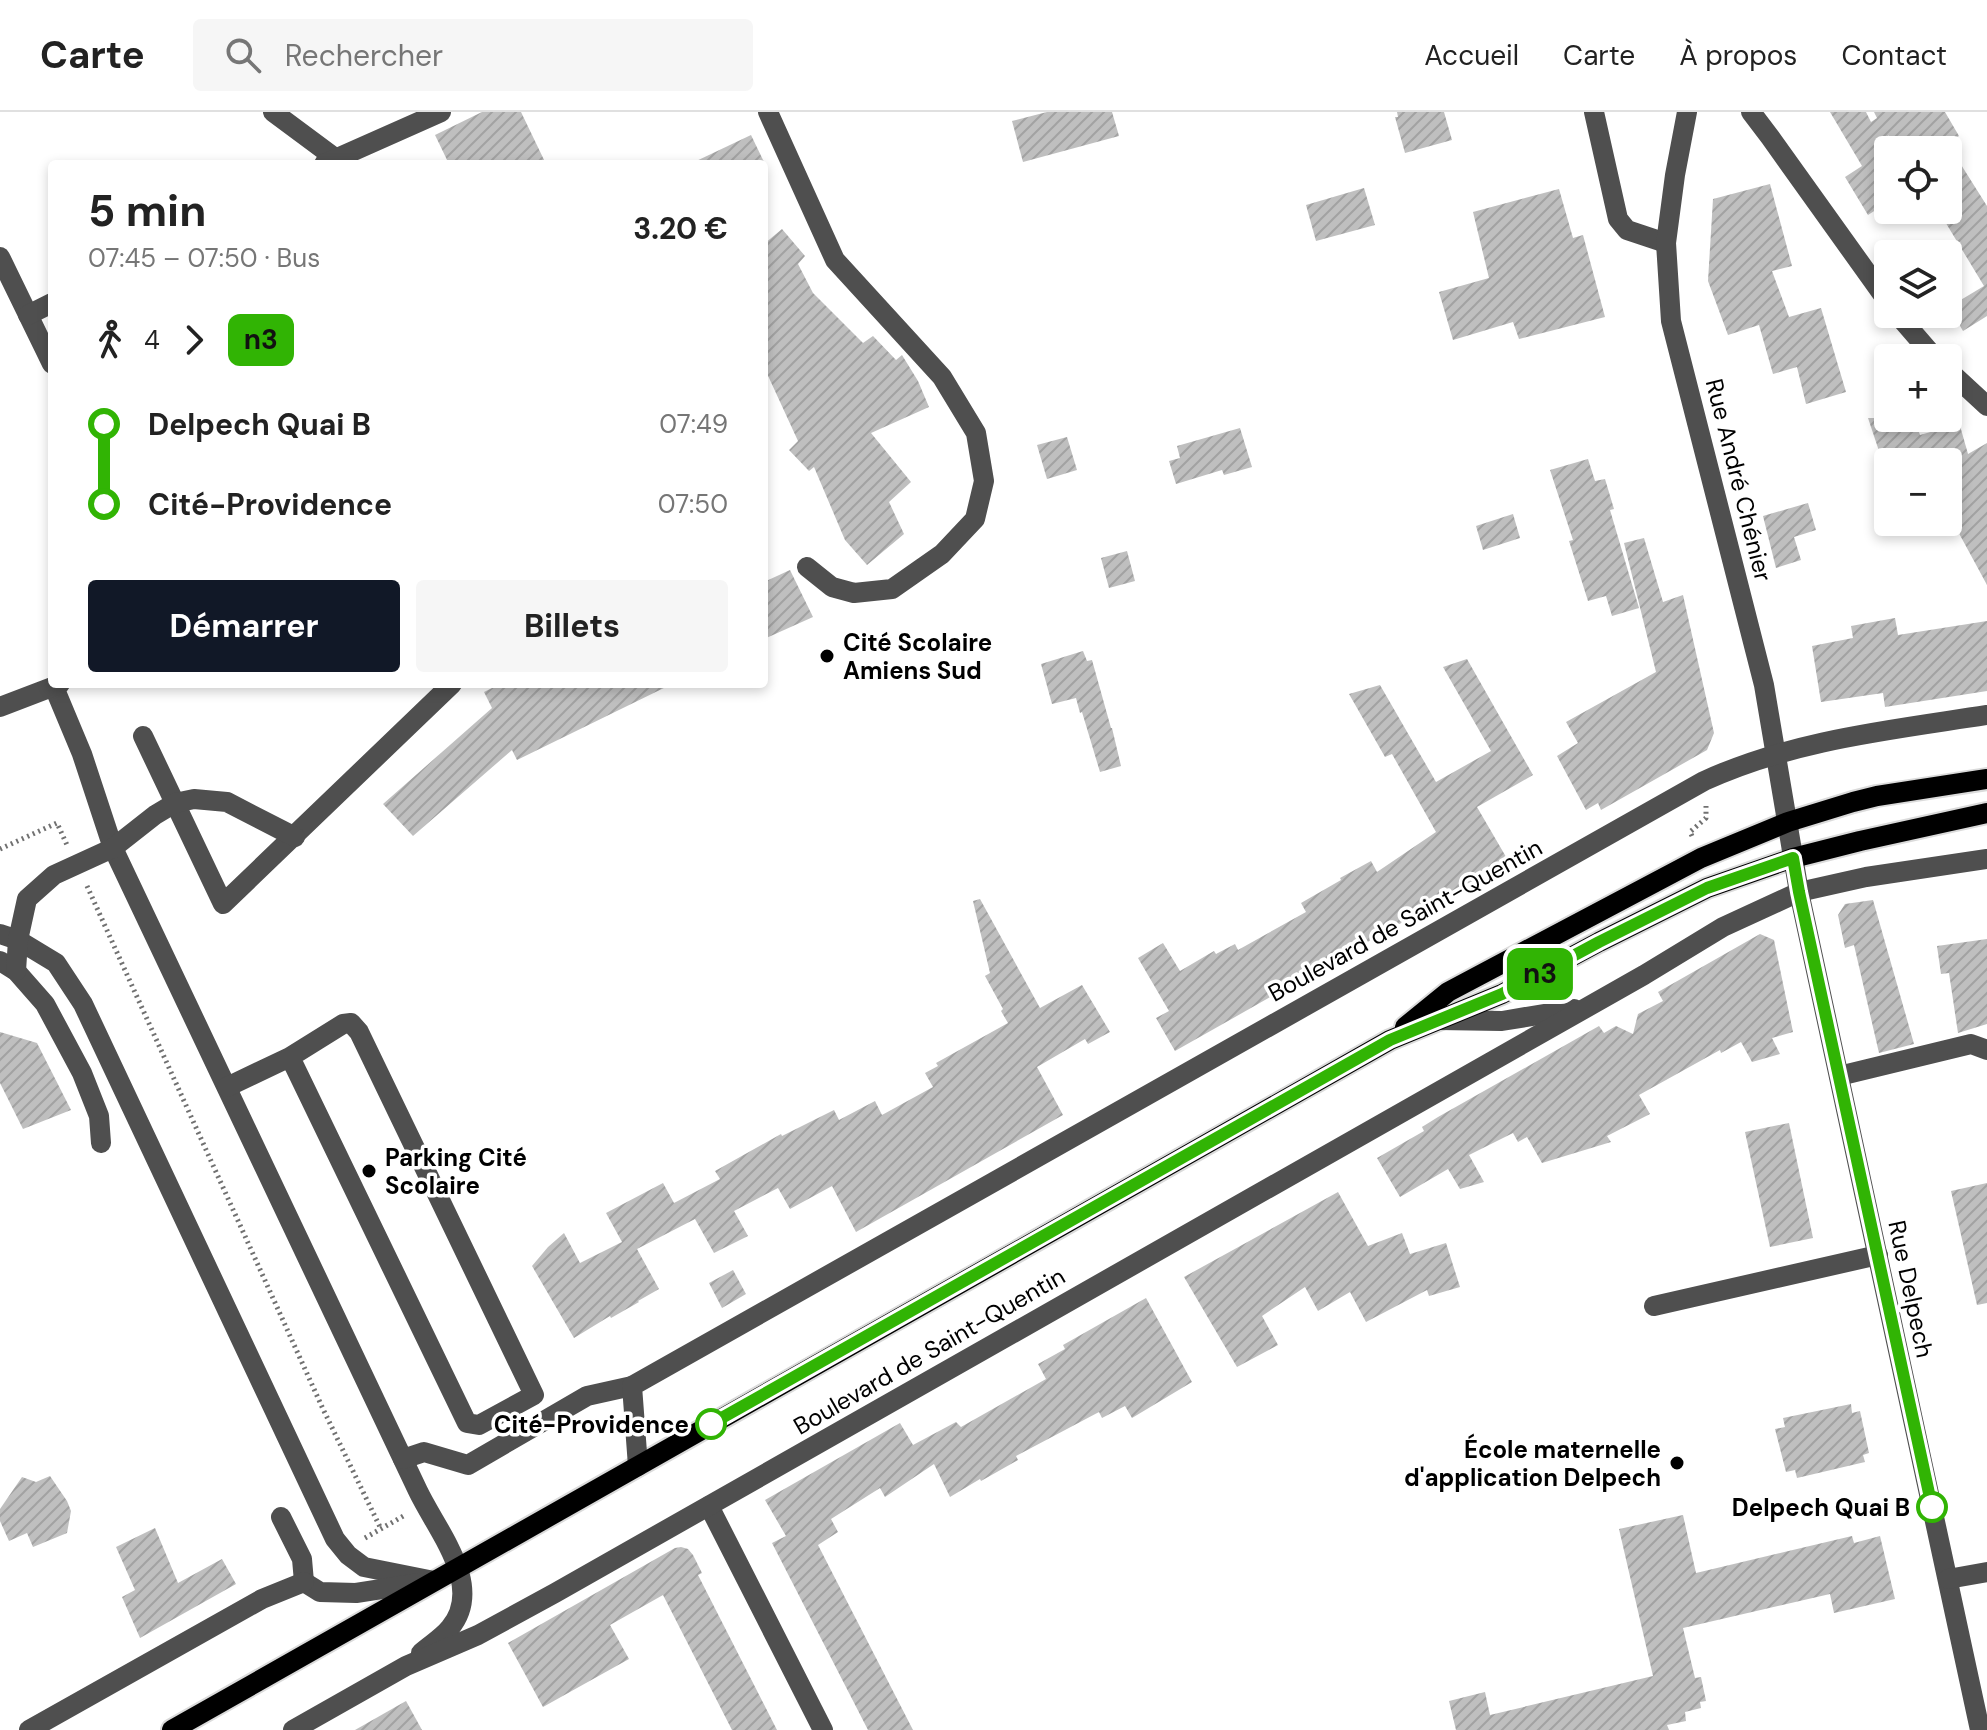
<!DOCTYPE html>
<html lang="fr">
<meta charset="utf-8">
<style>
body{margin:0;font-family:"DM Sans",sans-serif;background:#f6f6f6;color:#222;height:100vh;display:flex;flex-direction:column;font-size:30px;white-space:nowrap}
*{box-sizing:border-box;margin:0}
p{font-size:26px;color:#767676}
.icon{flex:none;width:44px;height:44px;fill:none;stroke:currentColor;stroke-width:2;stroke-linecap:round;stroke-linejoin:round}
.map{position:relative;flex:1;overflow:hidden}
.side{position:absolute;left:48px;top:48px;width:720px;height:528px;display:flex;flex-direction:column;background:#fff;border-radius:8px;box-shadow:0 4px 12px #0003}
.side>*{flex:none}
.badge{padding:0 16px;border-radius:12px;font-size:28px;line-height:52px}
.controls{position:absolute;left:1874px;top:24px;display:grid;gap:16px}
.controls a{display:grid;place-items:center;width:88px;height:88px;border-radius:8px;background:#fff;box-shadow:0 4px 12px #0003;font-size:40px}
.map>.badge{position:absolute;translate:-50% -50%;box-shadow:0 0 0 4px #fff}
.legs{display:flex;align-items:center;gap:12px;height:88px;padding:0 40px;font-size:26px}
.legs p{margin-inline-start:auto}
.headline{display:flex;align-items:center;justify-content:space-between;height:136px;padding:0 40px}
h1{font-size:44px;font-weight:700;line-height:60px}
.cta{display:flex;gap:16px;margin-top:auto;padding:16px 40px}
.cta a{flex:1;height:92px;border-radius:8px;background:#111827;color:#fff;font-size:32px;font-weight:700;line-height:92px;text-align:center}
.cta a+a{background:#f6f6f6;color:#222}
ul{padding:0 40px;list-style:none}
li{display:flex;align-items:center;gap:28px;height:80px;font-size:30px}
li i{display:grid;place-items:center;width:12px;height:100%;margin:0 10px;background:currentColor}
li i::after{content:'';width:20px;height:20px;margin:-10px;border:6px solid;border-radius:50%;background:#fff}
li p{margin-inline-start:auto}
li:first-child i{background:linear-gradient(#0000 50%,currentColor 0)}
li:last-child i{background:linear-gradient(currentColor 50%,#0000 0)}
header{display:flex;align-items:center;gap:48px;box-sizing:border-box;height:112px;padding:0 40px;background:#fff;border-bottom:2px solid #e0e0e0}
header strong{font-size:38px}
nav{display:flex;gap:44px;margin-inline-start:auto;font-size:28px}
.search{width:560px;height:72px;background:#f6f6f6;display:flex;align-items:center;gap:20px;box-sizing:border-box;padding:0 28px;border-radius:8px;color:#767676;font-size:30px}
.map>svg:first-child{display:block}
.building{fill:url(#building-hatch)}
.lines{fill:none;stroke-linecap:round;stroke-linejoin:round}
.major-casing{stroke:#dbdbdb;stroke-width:24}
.path{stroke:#717171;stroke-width:5;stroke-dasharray:2 4;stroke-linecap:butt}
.minor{stroke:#4f4f4f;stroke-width:20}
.major{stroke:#000;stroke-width:20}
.line-1-casing{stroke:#fff;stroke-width:18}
.line-1{stroke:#31b404;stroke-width:12}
.poi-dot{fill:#000;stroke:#fff;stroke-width:3}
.stop-1-dot{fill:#fff;stroke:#31b404;stroke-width:4}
.labels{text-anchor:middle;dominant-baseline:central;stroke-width:7;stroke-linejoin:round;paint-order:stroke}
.street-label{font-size:24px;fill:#000;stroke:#fff}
.poi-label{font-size:24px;font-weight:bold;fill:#000;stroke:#fff;text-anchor:start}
.stop-label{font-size:24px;font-weight:bold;fill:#000;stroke:#fff;text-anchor:end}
</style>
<header>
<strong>Carte</strong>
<div class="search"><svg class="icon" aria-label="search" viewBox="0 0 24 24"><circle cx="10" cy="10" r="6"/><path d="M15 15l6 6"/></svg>Rechercher</div>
<nav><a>Accueil</a><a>Carte</a><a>À propos</a><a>Contact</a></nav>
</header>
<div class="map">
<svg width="1987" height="1618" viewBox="0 0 1987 1618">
<defs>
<pattern id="building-hatch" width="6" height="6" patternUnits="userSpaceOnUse" patternTransform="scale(2)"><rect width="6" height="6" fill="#bfbfbf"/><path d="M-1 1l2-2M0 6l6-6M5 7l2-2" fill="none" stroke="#a2a2a2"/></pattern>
</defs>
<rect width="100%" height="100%" fill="#fff"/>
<!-- building -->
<g class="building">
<path d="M482 0H521L546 52H449L435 23Z"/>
<path d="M1047 0H1112L1119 24 1023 50 1012 9Z"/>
<path d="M1397 0H1444L1452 28 1405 41 1395 5H1398Z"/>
<path d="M1830 0H1866L1871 10 1877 6 1874 0H1945L1959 24 1937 38H1898L1888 23V97L1885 92 1868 103 1845 65 1862 54Z"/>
<path d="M751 23 765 52H690Z"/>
<path d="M1948 32 1987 94V204L1963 219 1949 195 1984 174 1938 98H1948Z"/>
<path d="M1770 72 1792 154 1772 159 1789 205 1821 196 1846 280 1806 292 1797 255 1773 262 1759 213 1728 223 1708 169 1713 87Z"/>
<path d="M1364 76 1375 113 1316 129 1306 93Z"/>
<path d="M1559 77 1573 126 1583 123 1605 205 1519 227 1513 210 1453 228 1439 180 1489 166 1473 100Z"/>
<path d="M782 117 805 144 798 152 813 181 863 231 873 224 896 248 902 243 918 269 929 295 871 321 911 370 889 390 904 422 867 453 845 428 814 355 809 359 789 338 798 329 764 255V132Z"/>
<path d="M1955 296 1968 342 1987 331V473L1948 401V350H1888V353L1884 354 1868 306H1914L1920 323 1948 315V297Z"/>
<path d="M1240 316 1252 355 1224 363 1222 358 1176 372 1169 349 1180 346 1177 334Z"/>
<path d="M1067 325 1077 358 1047 367 1037 333Z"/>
<path d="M1588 347 1595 369 1605 367 1614 397 1610 398 1639 496 1612 504 1606 484 1588 489 1569 429 1573 428 1550 358Z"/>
<path d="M1808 391 1816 418 1794 425 1801 448 1776 456 1763 404Z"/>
<path d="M1513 402 1520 426 1483 438 1476 414Z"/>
<path d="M1644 426 1663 490 1683 483 1714 621 1707 638 1601 698 1598 691 1586 698 1557 644 1578 631 1566 610 1656 560 1624 431Z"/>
<path d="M1127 439 1135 469 1109 476 1101 446Z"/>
<path d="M790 458 813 505 764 527V470Z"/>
<path d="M1895 506 1898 523 1987 509V579L1885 595 1883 581 1821 590 1812 534 1853 526 1851 514Z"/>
<path d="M1083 539 1087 549 1092 548 1111 616H1112L1121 654 1100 660 1082 600 1080 601 1076 586 1052 592 1041 552Z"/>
<path d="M1467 547 1533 663 1477 695 1509 750 1175 939 1156 906 1169 899 1138 846 1163 831 1180 859 1214 839 1216 842 1235 832 1238 838 1306 800 1301 791 1341 768 1340 766 1371 749 1377 760 1436 720 1392 642 1385 645 1349 582 1380 573 1436 670 1491 639 1443 555Z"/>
<path d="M500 572H672L517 648 512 638 413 724 383 692 492 596 484 580Z"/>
<path d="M980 787 1040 896 1082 873 1110 920 1088 932 1085 927 1037 955 1063 1003 856 1120 832 1074 790 1097 778 1076 734 1099 748 1124 714 1141 695 1107 637 1137 659 1177 638 1189 639 1190 611 1206 610 1204 574 1226 532 1154 548 1135 564 1121 580 1151 622 1130 606 1101 663 1071 674 1091 720 1067 715 1059 781 1022 782 1024 834 998 839 1008 875 989 882 1003 933 975 925 961 938 954 936 951 1008 911 1001 899 1003 897 985 864 990 861 973 789Z"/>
<path d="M1873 788 1914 932 1879 941 1854 833 1845 836 1838 803 1845 792Z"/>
<path d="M1760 822 1774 828 1793 920 1772 926 1780 942 1752 950 1741 930 1721 941 1720 938 1639 983 1650 1002 1607 1024 1611 1030 1542 1051 1527 1025 1518 1030 1513 1021 1469 1043 1484 1070 1460 1077 1448 1057 1400 1085 1377 1046 1424 1019 1422 1015 1438 1005 1599 914 1604 921 1616 914 1633 922 1638 902 1663 889 1658 880Z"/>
<path d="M1987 827V912L1958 921 1949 861 1941 862 1937 834Z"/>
<path d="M0 920 37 931 71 998 23 1017 0 971Z"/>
<path d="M1789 1011 1813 1126 1770 1135 1745 1020Z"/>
<path d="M1987 1071V1191L1977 1193 1951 1079Z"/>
<path d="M1338 1080 1368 1134 1402 1121 1410 1142 1446 1131 1460 1175 1429 1184 1427 1178 1366 1210 1350 1180 1318 1199 1305 1175 1262 1204 1278 1233 1237 1255 1184 1165Z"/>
<path d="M733 1158 746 1182 722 1196 709 1171Z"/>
<path d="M1146 1186 1192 1270 1132 1306 1125 1294 1102 1306 1099 1300 1016 1344 1018 1348 981 1369 980 1367 950 1385 934 1352 885 1385 880 1376 831 1407 838 1420 818 1433 913 1618H868L772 1431 786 1424 765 1388 900 1311 913 1333 956 1310 961 1315 1046 1267 1038 1252 1065 1237 1063 1233Z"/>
<path d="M1851 1292 1852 1301 1860 1299 1869 1341 1863 1343 1865 1350 1797 1366 1795 1358 1786 1360 1775 1317 1785 1315 1783 1306Z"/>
<path d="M50 1364 67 1389 71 1399 67 1421 33 1435 27 1421 9 1429 0 1409V1397L22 1365 36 1370Z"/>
<path d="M1683 1403 1696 1461 1852 1424 1854 1431 1880 1424 1895 1487 1834 1501 1830 1482 1683 1516 1695 1566 1701 1565 1706 1589 1700 1590 1701 1596 1685 1600 1686 1609 1667 1613 1669 1618H1456L1449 1589 1485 1580 1490 1603 1653 1564 1619 1417Z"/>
<path d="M155 1416 178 1471 222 1447 236 1472 140 1526 122 1485 135 1478 116 1435Z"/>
<path d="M681 1435 688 1437 693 1443 702 1461 698 1463 777 1618H732L663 1483 610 1513 629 1547 543 1595 508 1531 675 1436Z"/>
<path d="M406 1589 422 1618H355Z"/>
</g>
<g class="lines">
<!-- major casing -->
<g class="major-casing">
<g id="major">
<path d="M1405 915 1448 880 1701 746 1788 710 1853 690 1877 684 1987 667"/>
<path d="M172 1618 1390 928 1502 882 1599 830 1707 776 1793 746 1860 729 1987 701"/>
</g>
</g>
<!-- path -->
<g class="path">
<path d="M1692 724 1690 720 1706 706V694"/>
<path d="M0 737 57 711 67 733"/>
<path d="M87 774 323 1297 381 1417"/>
<path d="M365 1426 405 1403"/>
</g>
<!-- minor -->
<g class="minor">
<path d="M273 0 335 46"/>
<path d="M768 0 835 148 942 265 976 321 984 369 975 407 942 442 892 477 854 481 832 475 807 455"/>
<path d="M1594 0 1618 107 1627 118 1666 131"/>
<path d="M1687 0 1675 63 1666 131 1671 209 1764 573 1799 780 1980 1618"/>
<path d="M1751 0 1770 25 1888 190"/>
<path d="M324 52 441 0"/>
<path d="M0 145 52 252"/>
<path d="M1897 202 1935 246"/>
<path d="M28 203 52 191"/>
<path d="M1948 258 1987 294"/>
<path d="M54 575 82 642 113 736 418 1379C437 1419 485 1474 450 1516 442 1526 430 1533 421 1541"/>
<path d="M0 595 60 572"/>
<path d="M143 624 223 792 452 572"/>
<path d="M0 822 18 828 56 851 83 892 335 1427 348 1443 364 1455 434 1469"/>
<path d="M0 849 16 859 45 892 82 961 99 1004 101 1031"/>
<path d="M16 859 18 828 27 787 54 763 113 736 155 703 175 691 194 687 227 690 295 725"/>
<path d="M1439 908 1502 909 1574 897"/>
<path d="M1839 964 1971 932 1987 938"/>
<path d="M227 975 290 945 467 1311 479 1313 534 1283 359 920 351 911 343 912 290 945"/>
<path d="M1654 1194 1878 1143"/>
<path d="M403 1347 424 1340 468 1353 587 1284 632 1274"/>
<path d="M638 1354 632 1274 1704 669C1793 628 1891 618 1987 603"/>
<path d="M709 1394 823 1618"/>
<path d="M281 1405 302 1447 304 1470"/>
<path d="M1948 1467 1987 1460"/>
<path d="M304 1470 320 1480 356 1481 420 1471"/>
<path d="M29 1618 262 1487 304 1470"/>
<path d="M293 1618 406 1554 478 1523 555 1481 1644 863 1723 815 1799 780 1866 765 1987 747"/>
</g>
<!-- major -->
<use href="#major" class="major"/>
</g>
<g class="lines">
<!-- line-1 casing -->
<g class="line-1-casing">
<path id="line-1" d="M711 1312 1390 928 1502 882 1599 830 1707 776 1793 746 1799 780 1932 1395"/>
</g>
<!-- line-1 -->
<use href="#line-1" class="line-1"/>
</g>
<!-- markers -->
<g class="poi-dot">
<circle cx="827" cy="544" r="8"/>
<circle cx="369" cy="1059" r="8"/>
<circle cx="1677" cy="1351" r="8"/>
</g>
<g class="stop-1-dot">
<circle cx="711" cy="1312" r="14"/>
<circle cx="1932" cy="1395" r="14"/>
</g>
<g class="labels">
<!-- street labels -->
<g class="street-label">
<text transform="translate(1739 368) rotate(76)">Rue André Chénier</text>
<text transform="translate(1405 808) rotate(-29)">Boulevard de Saint-Quentin</text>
<text transform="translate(1911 1177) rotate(78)">Rue Delpech</text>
<text transform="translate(929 1239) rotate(-30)">Boulevard de Saint-Quentin</text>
</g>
<!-- poi labels -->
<g class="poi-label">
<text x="843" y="530">Cité Scolaire<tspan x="843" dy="28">Amiens Sud</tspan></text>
<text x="385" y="1045">Parking Cité<tspan x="385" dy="28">Scolaire</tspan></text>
<text x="1661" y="1337" text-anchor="end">École maternelle<tspan x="1661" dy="28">d'application Delpech</tspan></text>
</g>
<!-- stop labels -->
<g class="stop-label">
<text x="689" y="1312">Cité-Providence</text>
<text x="1910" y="1395">Delpech Quai B</text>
</g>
</g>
</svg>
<div class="controls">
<a><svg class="icon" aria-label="locate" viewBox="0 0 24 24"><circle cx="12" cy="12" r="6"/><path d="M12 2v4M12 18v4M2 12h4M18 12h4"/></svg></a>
<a><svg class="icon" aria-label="layers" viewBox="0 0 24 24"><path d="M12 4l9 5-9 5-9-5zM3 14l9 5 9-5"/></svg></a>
<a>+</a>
<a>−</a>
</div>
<b class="badge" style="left:1540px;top:862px;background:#31b404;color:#111">n3</b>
<section class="side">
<div class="headline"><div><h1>5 min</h1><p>07:45 – 07:50 · Bus</p></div><b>3.20 €</b></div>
<div class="legs"><svg class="icon" aria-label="walk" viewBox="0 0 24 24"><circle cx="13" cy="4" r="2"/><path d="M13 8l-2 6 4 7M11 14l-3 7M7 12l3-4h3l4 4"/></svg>4<svg class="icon" aria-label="forward" viewBox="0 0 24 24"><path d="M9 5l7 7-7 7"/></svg><b class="badge" style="background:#31b404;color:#111">n3</b></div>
<ul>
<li><i style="color:#31b404"></i><b>Delpech Quai B</b><p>07:49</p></li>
<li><i style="color:#31b404"></i><b>Cité-Providence</b><p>07:50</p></li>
</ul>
<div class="cta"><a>Démarrer</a><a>Billets</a></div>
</section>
</div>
